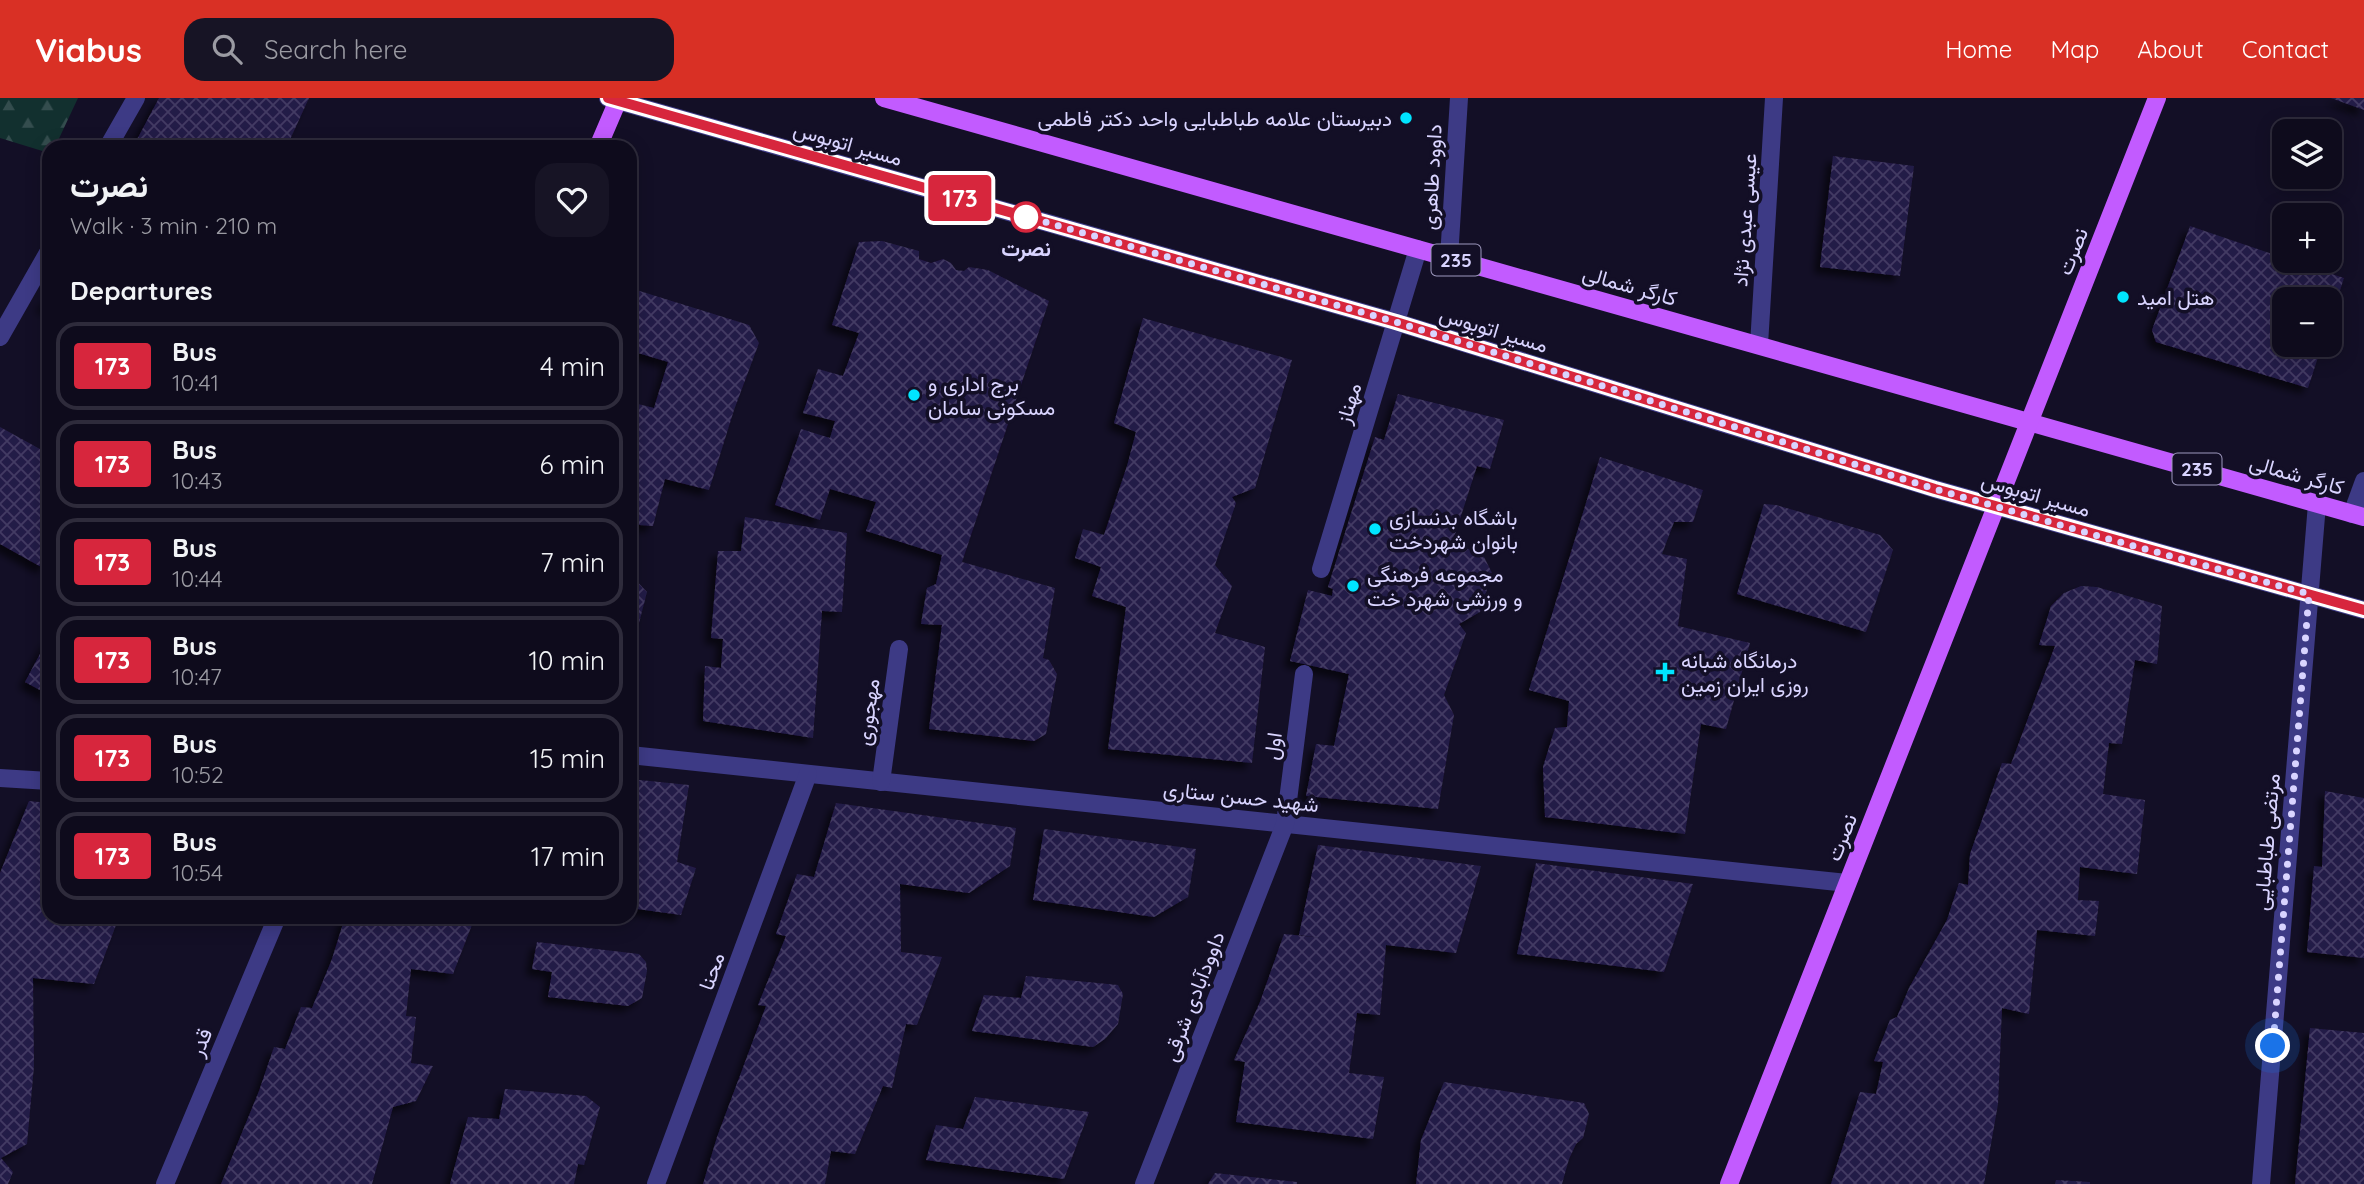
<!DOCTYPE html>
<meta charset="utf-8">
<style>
body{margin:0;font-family:Quicksand,Vazirmatn,sans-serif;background:#171425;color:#f1f3f6;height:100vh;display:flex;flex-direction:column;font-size:26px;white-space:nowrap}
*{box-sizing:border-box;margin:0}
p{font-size:23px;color:#9b9ba3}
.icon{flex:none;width:38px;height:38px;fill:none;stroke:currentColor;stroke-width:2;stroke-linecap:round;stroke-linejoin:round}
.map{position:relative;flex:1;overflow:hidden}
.details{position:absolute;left:42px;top:42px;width:595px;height:784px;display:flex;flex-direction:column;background:#0e0b1c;border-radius:21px;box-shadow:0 4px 18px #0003,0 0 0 2px #2e2b3b}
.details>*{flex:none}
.badge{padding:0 14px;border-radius:5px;font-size:24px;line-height:46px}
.buttons{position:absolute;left:2272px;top:21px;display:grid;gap:14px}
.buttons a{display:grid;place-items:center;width:70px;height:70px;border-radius:14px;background:#0e0b1c;box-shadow:0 4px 18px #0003,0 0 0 2px #2e2b3b;font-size:35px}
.you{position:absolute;width:35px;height:35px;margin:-18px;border:5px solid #fff;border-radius:50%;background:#1a73e8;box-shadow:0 0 0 10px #1a73e833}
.map>.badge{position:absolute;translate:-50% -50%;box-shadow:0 0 0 4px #fff}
h2{padding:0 28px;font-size:26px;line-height:63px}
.round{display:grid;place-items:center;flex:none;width:74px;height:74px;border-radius:21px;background:#171425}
.overview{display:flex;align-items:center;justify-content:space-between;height:119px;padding:0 28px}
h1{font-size:33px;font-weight:700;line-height:52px}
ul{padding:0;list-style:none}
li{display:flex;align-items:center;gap:21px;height:88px;margin:0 14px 10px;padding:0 14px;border:4px solid #2e2b3b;border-radius:21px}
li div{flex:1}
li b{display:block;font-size:26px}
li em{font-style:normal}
li .badge{min-width:77px;font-weight:700;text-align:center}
header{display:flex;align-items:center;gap:42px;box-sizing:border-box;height:98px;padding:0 35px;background:#d93025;color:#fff}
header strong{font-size:33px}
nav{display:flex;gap:38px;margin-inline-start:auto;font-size:24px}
.search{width:490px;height:63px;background:#171425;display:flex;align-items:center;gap:18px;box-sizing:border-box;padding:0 24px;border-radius:21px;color:#9b9ba3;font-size:26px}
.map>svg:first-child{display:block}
.forest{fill:url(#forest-firs)}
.building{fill:url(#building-cross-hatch);filter:url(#shadow)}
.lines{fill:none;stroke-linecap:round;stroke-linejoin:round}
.minor{stroke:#3d3a85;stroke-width:18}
.major{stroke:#c25bff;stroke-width:18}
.line-casing{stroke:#fff;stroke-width:16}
.line{stroke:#d7263d;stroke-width:10}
.walk{stroke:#d9d4ff;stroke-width:7;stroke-dasharray:0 12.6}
.poi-dot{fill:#00e5ff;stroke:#130f26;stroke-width:2.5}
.stop-dot{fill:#fff;stroke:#d7263d;stroke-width:3.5}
.labels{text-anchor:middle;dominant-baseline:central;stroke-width:7;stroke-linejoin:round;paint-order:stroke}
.shield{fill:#130f26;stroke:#9e99be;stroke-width:2}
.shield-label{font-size:19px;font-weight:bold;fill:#d9d4ff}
.poi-label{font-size:21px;fill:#d9d4ff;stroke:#130f26;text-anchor:start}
.street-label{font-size:21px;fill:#d9d4ff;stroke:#130f26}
.stop-label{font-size:21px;font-weight:bold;fill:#d9d4ff;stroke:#130f26}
</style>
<header>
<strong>Viabus</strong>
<div class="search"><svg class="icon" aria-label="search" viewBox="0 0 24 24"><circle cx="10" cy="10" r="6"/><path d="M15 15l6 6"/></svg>Search here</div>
<nav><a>Home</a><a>Map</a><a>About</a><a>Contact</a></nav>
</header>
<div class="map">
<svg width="2364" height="1086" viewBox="0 0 2364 1086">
<defs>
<pattern id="forest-firs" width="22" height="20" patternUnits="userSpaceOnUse" patternTransform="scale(1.75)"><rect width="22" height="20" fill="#12302f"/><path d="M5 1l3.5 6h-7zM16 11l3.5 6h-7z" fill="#344d4e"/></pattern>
<pattern id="building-cross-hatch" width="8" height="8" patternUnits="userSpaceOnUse" patternTransform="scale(1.75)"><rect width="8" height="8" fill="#241b47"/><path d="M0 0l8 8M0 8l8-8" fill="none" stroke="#433b63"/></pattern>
<filter id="shadow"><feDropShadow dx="-6" dy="6" stdDeviation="3.5" flood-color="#0009"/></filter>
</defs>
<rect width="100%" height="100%" fill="#130f26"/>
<!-- forest -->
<path class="forest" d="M0 0H78L55 49H49V55L0 40Z"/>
<!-- building -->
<g class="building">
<path d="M159 0H309L287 48 276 43 273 49H133Z"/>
<path d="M2331 0H2364V12Z"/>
<path d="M1833 58 1914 68 1900 178 1820 169Z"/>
<path d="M2190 128 2284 160V163H2293L2344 180 2330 223 2329 201H2284V247H2322L2308 290 2156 244 2152 232Z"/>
<path d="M882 143 919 153V161L931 165 943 161 951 165 956 172 964 173 969 169 988 172 1049 203 962 464 1055 490 1043 560 1049 562 1057 576 1046 636 1034 643 929 631 942 527 921 526 927 490 936 486 942 457 866 433 876 404 830 391 820 422 775 407 801 331 830 340 835 323 803 315 818 271 843 278 859 235 832 227 859 144Z"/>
<path d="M630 190 749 227 759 245 734 312 709 392 665 381 653 428 639 427 631 461 630 304 654 310 668 264 638 255 630 276Z"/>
<path d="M49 197V212L42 208Z"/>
<path d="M1143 220 1292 262 1255 390 1232 399 1236 405 1215 467 1232 488 1215 535 1265 549 1252 665 1108 651 1126 509 1092 498 1101 469 1075 460 1083 431 1104 437 1127 368 1136 334 1114 325Z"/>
<path d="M1398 296 1504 322 1490 371 1477 368 1452 446 1482 455 1492 475 1480 514 1459 526 1466 535 1444 597 1454 617 1438 711 1306 698 1316 646 1334 648 1349 576 1290 563 1308 492 1332 498 1333 491 1328 489 1375 339 1384 342Z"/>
<path d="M0 329 49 356V460L43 470 0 446Z"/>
<path d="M1600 359 1703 392 1693 424H1674L1662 456 1687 461 1678 528 1750 545 1726 631 1701 626 1685 736 1545 719 1543 669 1555 630 1567 629 1569 603 1529 592Z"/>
<path d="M1764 406 1776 407 1880 437 1893 452 1866 534 1737 496Z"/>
<path d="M745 419 847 435 842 514 822 513 813 640 703 623 705 568 721 570 723 541 711 540 718 453H741Z"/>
<path d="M630 476 647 494 631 556H630Z"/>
<path d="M2081 488 2097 489 2162 508 2157 566 2135 562 2122 646 2109 645 2103 696 2145 702 2137 776 2080 769 2078 802 2099 803 2095 838 2037 832 2029 916 2002 910 1998 1006 1984 1086H1831L1860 994 1876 996 1883 964 1874 963 1890 922 1897 919 1909 890 1947 822 1959 785 1968 787 1970 756 2002 665 2011 666 2055 548 2039 547 2051 508 2064 495Z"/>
<path d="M49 539V597L25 584Z"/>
<path d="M630 681 689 687 677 764 696 770 681 817 630 810Z"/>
<path d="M2325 693 2364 700V860L2307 854 2314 768 2322 769Z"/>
<path d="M29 703 49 705V819H119L94 886 33 880 34 968 27 1046 1 1060 13 1074 8 1086H0V775Z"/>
<path d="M836 705 1016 730 1010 768 969 795 900 786 901 854 942 859 917 927 906 926 892 990 883 988 855 1056 831 1053 825 1086H703L717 1039 766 908 758 907 786 838 776 836 797 776 814 779Z"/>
<path d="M1044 731 1196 751 1188 799 1154 819 1033 802Z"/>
<path d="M1318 747 1481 768 1456 855 1386 847 1380 917 1357 915 1349 975 1384 979 1373 1041 1236 1024 1245 964 1234 962 1260 904 1284 836 1323 840 1299 837Z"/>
<path d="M1536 765 1693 786 1664 874 1517 856Z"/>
<path d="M345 819H475L453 876 411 871 406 918 416 919 411 965 433 968 416 1003 393 1009 372 1086H221L259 993 274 949 285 951 301 909 312 910 332 861Z"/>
<path d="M537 844 639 856 646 864 647 873 642 900 628 908 548 899 552 874 532 871Z"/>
<path d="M1026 878 1118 887 1123 896 1118 926 1105 941 1093 949 972 933 984 897 1021 900Z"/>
<path d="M2310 930 2364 935V1086H2295Z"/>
<path d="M1444 984 1584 1005 1589 1016 1583 1040 1576 1046 1569 1061 1562 1086H1416L1421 1042Z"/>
<path d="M505 991 586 998 600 1009 584 1067 578 1066 574 1086H450L468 1019 499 1021Z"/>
<path d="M975 999 1089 1014 1064 1081 926 1062 936 1027 963 1031Z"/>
<path d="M1215 1075 1297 1084V1086H1208Z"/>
<path d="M2056 1082 2090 1084V1086H2055Z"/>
</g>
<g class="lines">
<!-- minor -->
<g class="minor">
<path d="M608 0 1396 224 1935 391 2364 512"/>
<path d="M108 49 136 0"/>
<path d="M1449 160 1459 0"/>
<path d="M0 239 49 153"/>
<path d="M1759 247 1774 0"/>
<path d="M2352 416 2364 383"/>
<path d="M1321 471 1418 151"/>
<path d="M630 657 1847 785"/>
<path d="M0 680 49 683"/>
<path d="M881 684 899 551"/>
<path d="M165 1086 277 819"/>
<path d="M656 1086 808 676"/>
<path d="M1144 1086 1285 726 1304 576"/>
<path d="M2261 1086 2317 406"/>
</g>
<!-- major -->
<g class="major">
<path d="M884 0 2364 419"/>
<path d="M598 49 619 0"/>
<path d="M1729 1086 2157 0"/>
</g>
</g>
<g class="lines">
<!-- line casing -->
<g class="line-casing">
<path id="line" d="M608 0 1396 224 1935 391 2364 512"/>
</g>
<!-- line -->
<use href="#line" class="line"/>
<!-- walk -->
<path class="walk" d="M1026 119 1024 118 1396 224 1935 391 2116 443 2309 496 2273 948"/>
</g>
<!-- markers -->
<g class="poi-dot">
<circle cx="1406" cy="20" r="7"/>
<circle cx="2123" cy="199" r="7"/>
<circle cx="914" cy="297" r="7"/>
<circle cx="1375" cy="431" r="7"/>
<circle cx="1353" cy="488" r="7"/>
<path d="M1661.5 563.5h7v7h7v7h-7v7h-7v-7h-7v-7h7z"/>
</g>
<circle class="stop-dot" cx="1026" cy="119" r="14"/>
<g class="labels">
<!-- shield labels -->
<g class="shield">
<rect x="1431.5" y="146.5" width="49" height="31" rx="5"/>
<rect x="2172.5" y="355.5" width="49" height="31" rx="5"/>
</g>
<g class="shield-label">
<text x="1456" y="162">235</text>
<text x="2197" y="371">235</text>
</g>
<!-- poi labels -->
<g class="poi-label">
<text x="1392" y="20" text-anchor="end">دبیرستان علامه طباطبایی واحد دکتر فاطمی</text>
<text x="2137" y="199">هتل امید</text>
<text x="928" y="285">برج اداری و<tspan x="928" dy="24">مسکونی سامان</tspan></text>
<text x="1389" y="419">باشگاه بدنسازی<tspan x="1389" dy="24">بانوان شهردخت</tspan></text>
<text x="1367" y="476">مجموعه فرهنگی<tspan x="1367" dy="24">و ورزشی شهرد خت</tspan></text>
<text x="1681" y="562">درمانگاه شبانه<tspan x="1681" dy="24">روزی ایران زمین</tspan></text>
</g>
<!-- street labels -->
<g class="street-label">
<text transform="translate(848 45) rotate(16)">مسیر اتوبوس</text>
<text transform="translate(1431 79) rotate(-87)">داوود طاهری</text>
<text transform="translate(1744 122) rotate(-86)">عیسی عبدی نژاد</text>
<text transform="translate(2072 153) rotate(-68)">نصرت</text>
<text transform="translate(1630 187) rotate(16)">کارگر شمالی</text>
<text transform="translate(1494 231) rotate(17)">مسیر اتوبوس</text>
<text transform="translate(1348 305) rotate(-73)">مهناز</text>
<text transform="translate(2297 376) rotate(16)">کارگر شمالی</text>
<text transform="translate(2036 396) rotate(16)">مسیر اتوبوس</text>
<text transform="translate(867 614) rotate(-82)">مهجوری</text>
<text transform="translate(1272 648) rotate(-82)">اول</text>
<text transform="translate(1241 698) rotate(6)">شهید حسن ستاری</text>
<text transform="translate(1841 739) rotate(-68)">نصرت</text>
<text transform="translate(2266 744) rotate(-85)">مرتضی طباطبایی</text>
<text transform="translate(711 873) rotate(-70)">محنا</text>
<text transform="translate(1193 898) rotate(-69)">داوودآبادی شرقی</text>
<text transform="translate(200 944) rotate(-67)">قدر</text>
</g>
<!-- stop labels -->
<g class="stop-label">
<text x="1026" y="150">نصرت</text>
</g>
</g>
</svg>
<div class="buttons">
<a><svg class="icon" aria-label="layers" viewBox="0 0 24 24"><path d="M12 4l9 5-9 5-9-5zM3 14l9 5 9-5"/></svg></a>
<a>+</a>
<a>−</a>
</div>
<div class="you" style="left:2273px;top:948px"></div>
<b class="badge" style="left:960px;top:100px;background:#d7263d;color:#fff">173</b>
<section class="details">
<div class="overview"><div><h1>نصرت</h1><p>Walk · 3 min · 210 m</p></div><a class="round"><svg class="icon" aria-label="heart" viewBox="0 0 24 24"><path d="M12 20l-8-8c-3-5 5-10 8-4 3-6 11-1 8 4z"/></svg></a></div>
<h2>Departures</h2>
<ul>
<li><span class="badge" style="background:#d7263d;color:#fff">173</span><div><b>Bus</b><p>10:41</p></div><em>4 min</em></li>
<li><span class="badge" style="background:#d7263d;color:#fff">173</span><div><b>Bus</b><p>10:43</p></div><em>6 min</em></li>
<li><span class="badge" style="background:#d7263d;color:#fff">173</span><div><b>Bus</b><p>10:44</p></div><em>7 min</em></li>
<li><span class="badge" style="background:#d7263d;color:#fff">173</span><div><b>Bus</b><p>10:47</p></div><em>10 min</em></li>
<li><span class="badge" style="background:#d7263d;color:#fff">173</span><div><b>Bus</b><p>10:52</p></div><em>15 min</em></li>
<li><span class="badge" style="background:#d7263d;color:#fff">173</span><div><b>Bus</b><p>10:54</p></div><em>17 min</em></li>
</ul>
</section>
</div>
